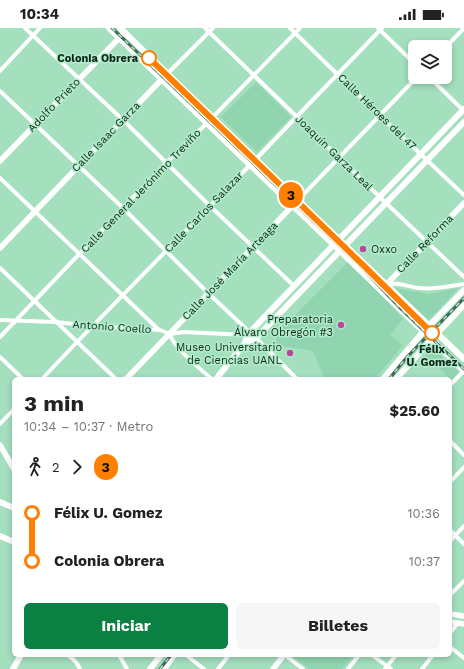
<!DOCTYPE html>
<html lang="es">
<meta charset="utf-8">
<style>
body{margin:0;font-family:"Work Sans",sans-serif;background:#f6f6f6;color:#222;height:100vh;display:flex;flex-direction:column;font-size:15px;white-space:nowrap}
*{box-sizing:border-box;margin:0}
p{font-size:13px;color:#767676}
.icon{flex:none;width:22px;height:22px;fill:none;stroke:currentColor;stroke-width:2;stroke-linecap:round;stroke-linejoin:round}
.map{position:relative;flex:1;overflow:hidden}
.side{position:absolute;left:12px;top:349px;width:440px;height:280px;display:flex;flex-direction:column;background:#fff;border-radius:6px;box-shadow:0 2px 6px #0003}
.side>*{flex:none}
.badge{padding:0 8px;border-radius:13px;font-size:14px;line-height:26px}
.controls{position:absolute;left:408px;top:12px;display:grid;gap:8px}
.controls a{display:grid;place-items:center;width:44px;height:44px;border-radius:6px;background:#fff;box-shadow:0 2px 6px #0003;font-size:20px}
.map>.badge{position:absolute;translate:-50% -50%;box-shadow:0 0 0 2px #fff}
.legs{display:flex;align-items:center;gap:6px;height:44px;padding:0 12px;font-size:13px}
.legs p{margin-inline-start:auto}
.headline{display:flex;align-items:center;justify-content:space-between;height:68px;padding:0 12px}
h1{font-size:22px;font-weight:700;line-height:30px}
.primary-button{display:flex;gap:8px;margin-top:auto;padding:8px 12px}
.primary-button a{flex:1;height:46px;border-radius:6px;background:#0b8043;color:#fff;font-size:16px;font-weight:700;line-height:46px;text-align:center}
.primary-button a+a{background:#f6f6f6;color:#222}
ul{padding:0 12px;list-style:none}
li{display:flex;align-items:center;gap:14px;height:48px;font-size:15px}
li i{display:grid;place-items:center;width:6px;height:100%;margin:0 5px;background:currentColor}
li i::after{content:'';width:10px;height:10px;margin:-5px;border:3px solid;border-radius:50%;background:#fff}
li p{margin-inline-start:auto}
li:first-child i{background:linear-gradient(#0000 50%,currentColor 0)}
li:last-child i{background:linear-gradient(currentColor 50%,#0000 0)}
.status{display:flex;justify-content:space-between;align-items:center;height:28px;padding:0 20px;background:#fff;direction:ltr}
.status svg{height:11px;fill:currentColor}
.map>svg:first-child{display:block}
.built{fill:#91d5b0}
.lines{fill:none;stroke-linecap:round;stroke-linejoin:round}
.street{stroke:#fff;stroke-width:4}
.secondary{stroke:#fff;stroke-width:5.5}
.primary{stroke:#fff;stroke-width:6}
.rail-casing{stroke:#446855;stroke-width:3}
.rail{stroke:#b1eccb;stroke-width:1.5;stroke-dasharray:4.5;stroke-linecap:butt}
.line-1-casing{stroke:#fff;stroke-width:9}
.line-1{stroke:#ff8000;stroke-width:6}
.stop-1-dot{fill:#fff;stroke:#ff8000;stroke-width:2}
.poi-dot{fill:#bd469d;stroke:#b1eccb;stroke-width:1.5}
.labels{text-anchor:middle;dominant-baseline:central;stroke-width:3;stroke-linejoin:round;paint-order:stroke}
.stop-label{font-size:11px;font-weight:bold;fill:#10271b;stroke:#b1eccb;text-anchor:end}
.street-label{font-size:11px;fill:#10271b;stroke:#b1eccb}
.poi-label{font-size:11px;fill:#10271b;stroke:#b1eccb;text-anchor:end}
</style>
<div class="status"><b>10:34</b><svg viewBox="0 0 49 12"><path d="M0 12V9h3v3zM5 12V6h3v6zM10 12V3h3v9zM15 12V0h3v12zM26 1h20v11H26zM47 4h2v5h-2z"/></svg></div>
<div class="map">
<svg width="464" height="641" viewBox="0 0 464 641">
<rect width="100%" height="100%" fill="#a4dfbe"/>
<!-- built -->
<g class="built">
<path d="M256 54 291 89 257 124 221 89Z"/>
<path d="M349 233 403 291 390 307 403 317 375 351H326L323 347 313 323 276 317 278 304Z"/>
<path d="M394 260 429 266 458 260 428 293Z"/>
<path d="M432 319 459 344 452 352 425 327Z"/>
<path d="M292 627H353L342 641H309Z"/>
</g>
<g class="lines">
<!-- street -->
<g class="street">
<path d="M25 0 123 92 209 177 294 258"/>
<path d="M205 0 386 175 464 249"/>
<path d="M290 0 380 88 464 167"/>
<path d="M378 0 415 36"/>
<path d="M445 20 464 0"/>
<path d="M0 43 40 0"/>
<path d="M429 49 464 83"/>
<path d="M162 51 213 0"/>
<path d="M0 63 123 180 209 266 256 310 297 351"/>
<path d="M256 131 382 0"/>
<path d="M0 150 159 302"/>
<path d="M298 172 417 49"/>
<path d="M0 240 116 351"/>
<path d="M387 257C397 253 408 259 419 260 434 262 449 258 464 256"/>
<path d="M0 292 56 294 93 298 160 302 170 306 183 304 247 307"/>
<path d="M170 306C172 318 201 342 212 351"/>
<path d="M0 309 167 134 207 95 300 0"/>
<path d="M0 329 23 351"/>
<path d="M42 351 77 314 250 137"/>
<path d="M450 357 464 343"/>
<path d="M0 396 14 381"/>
<path d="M450 413 464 427"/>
<path d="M450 454 464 439"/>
<path d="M450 502 464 516"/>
<path d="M450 513 464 498"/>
<path d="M450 567 464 553"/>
<path d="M450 605 458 595"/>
<path d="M450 619 464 630"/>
<path d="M68 627 76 634 80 641"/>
<path d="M119 627 127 641"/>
<path d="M186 627 204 641"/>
<path d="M285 627 303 641"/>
<path d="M372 627 391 641"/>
<path d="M218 641 229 627"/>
<path d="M348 641 359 627"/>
<path d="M385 641 396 627"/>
<path d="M422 641 433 627"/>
</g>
<!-- secondary -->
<g class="secondary">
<path d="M0 133 125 4"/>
<path d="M0 220 162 51"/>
<path d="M386 257 464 175"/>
<path d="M126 351 298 172"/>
<path d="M0 417 14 441"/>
<path d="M450 586 464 588"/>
<path d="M450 594 464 596"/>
<path d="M273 641 284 627"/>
</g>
<!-- primary -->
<g class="primary">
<path d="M109 0 250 137 334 217 464 343"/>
<path d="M120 0 301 175 464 331"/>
<path d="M245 315 256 310 464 94"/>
<path d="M216 351 245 315 247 307 250 304 464 81"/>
<path d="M383 351 423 304 464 262"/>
<path d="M396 351 431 312 464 277"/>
<path d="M0 474 14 480"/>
<path d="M0 508 14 514"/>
<path d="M13 641 21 627"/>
<path d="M150 641 161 627"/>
<path d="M164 641 174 627"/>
</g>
<!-- rail casing -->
<g class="rail-casing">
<g id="rail">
<path d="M112 0 361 239 401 281 464 341"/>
<path d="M389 351 407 329 464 270"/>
<path d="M160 641 171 627"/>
</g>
</g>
<!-- rail -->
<use href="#rail" class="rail"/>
</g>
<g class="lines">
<!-- line-1 casing -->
<g class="line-1-casing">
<path id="line-1" d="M149 30 363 237 432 305"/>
</g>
<!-- line-1 -->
<use href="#line-1" class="line-1"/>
</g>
<!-- markers -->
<g class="stop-1-dot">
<circle cx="149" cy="30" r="7"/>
<circle cx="432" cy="305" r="7"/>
</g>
<g class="poi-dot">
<circle cx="363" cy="221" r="4"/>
<circle cx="341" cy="297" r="4"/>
<circle cx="290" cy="325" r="4"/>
</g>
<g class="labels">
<!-- stop labels -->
<g class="stop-label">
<text x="138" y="30">Colonia Obrera</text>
<text x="432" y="321" text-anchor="middle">Félix<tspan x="432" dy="13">U. Gomez</tspan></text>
</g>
<!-- street labels -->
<g class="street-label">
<text transform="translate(54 77) rotate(-46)">Adolfo Prieto</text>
<text transform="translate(377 84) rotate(44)">Calle Héroes del 47</text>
<text transform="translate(106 109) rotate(-46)">Calle Isaac Garza</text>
<text transform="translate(334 125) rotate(44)">Joaquín Garza Leal</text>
<text transform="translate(141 163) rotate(-46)">Calle General Jerónimo Treviño</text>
<text transform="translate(204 184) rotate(-46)">Calle Carlos Salazar</text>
<text transform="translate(425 216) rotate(-46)">Calle Reforma</text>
<text transform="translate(230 243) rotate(-46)">Calle José María Arteaga</text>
<text transform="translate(112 299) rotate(4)">Antonio Coello</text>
</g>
<!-- poi labels -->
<g class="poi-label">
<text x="371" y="221" text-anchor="start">Oxxo</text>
<text x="333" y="291">Preparatoria<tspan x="333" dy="13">Álvaro Obregón #3</tspan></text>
<text x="282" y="319">Museo Universitario<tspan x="282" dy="13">de Ciencias UANL</tspan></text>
</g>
</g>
</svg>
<div class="controls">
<a><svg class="icon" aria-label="layers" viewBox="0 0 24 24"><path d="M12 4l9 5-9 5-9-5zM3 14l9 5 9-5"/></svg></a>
</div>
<b class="badge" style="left:291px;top:167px;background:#ff8000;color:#111">3</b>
<section class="side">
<div class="headline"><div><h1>3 min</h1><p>10:34 – 10:37 · Metro</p></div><b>$25.60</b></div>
<div class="legs"><svg class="icon" aria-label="walk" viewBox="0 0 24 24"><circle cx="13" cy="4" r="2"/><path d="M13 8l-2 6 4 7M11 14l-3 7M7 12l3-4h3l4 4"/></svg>2<svg class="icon" aria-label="forward" viewBox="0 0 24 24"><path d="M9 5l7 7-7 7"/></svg><b class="badge" style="background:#ff8000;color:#111">3</b></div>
<ul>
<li><i style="color:#ff8000"></i><b>Félix U. Gomez</b><p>10:36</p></li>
<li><i style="color:#ff8000"></i><b>Colonia Obrera</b><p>10:37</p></li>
</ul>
<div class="primary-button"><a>Iniciar</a><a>Billetes</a></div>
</section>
</div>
